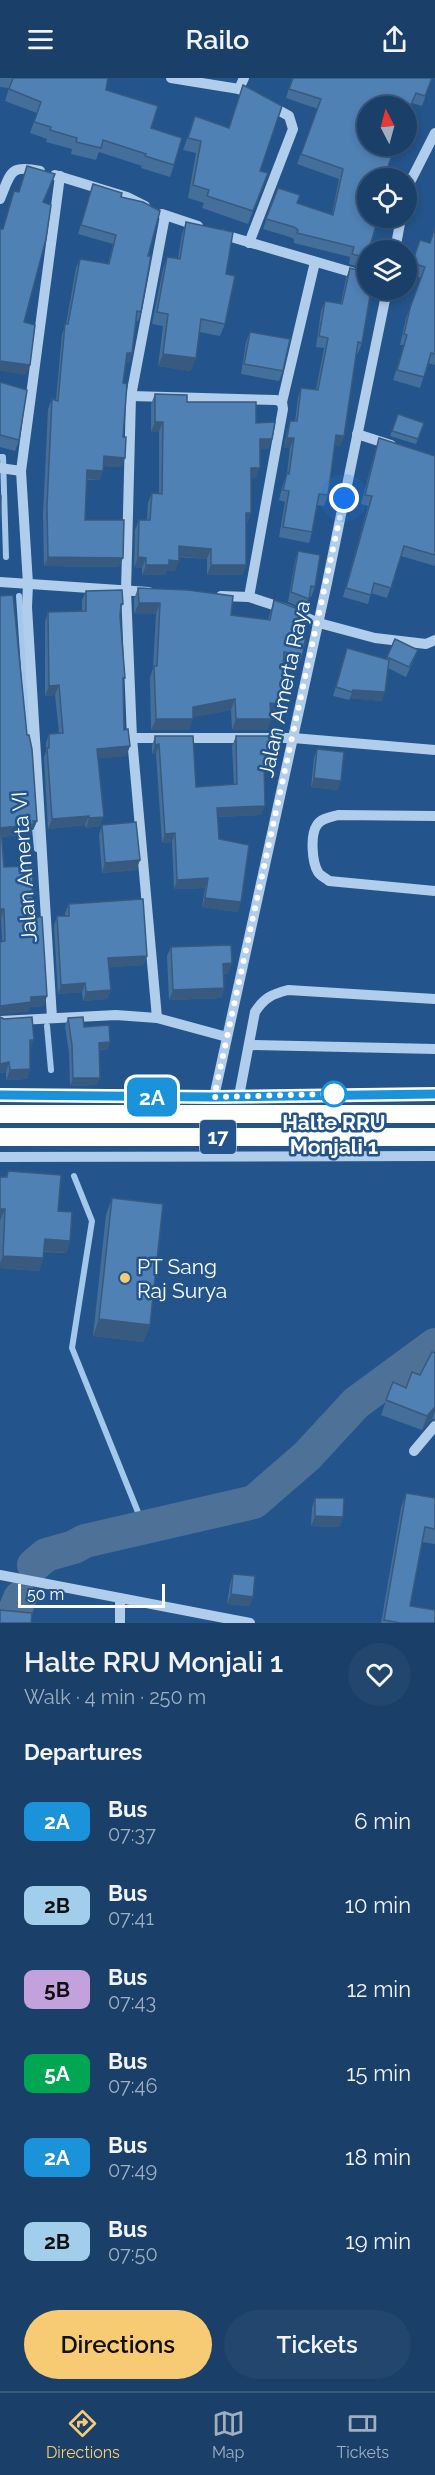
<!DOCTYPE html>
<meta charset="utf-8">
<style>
body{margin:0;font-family:Raleway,sans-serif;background:#23466e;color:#f1f3f6;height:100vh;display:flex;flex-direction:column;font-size:22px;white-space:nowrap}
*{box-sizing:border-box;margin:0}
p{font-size:20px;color:#9fafc0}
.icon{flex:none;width:33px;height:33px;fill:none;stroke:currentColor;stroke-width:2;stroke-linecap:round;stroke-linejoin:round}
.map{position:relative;height:1545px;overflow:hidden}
.details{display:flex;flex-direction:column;background:#1a3f68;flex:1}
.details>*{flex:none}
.badge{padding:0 12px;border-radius:9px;font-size:21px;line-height:39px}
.needle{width:39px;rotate:354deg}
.controls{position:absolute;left:357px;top:18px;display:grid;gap:12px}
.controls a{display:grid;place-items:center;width:60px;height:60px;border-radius:50%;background:#1a3f68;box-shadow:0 3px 9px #0003,0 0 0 2px #38587c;font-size:30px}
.scale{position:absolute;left:18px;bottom:15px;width:147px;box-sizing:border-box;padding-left:6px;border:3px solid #fff;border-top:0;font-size:16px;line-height:21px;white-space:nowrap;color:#fff;-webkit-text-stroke:4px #23548b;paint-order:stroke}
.you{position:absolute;width:30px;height:30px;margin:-15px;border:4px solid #fff;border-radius:50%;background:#1a73e8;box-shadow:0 0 0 9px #1a73e833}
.map>.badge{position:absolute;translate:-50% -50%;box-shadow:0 0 0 3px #fff}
h2{padding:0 24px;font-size:22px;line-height:54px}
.round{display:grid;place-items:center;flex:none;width:63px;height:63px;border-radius:32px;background:#23466e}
.overview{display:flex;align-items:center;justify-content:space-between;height:102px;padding:0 24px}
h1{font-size:28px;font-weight:600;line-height:45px}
.primary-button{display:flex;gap:12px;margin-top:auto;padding:12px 24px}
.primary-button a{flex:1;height:69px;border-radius:36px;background:#f6cb73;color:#111;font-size:24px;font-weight:600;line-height:69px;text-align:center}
.primary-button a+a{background:#23466e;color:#f1f3f6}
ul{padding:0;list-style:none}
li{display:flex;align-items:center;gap:18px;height:84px;padding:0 24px}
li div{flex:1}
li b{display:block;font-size:22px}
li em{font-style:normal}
li .badge{min-width:66px;font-weight:700;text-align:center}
header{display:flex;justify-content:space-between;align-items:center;height:78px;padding:0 24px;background:#1a3f68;font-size:27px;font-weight:600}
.tabs{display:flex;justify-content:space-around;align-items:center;height:84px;border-top:2px solid #38587c;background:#1a3f68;font-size:16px;color:#9fafc0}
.tabs a{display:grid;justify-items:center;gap:3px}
.tabs .current{color:#f6cb73}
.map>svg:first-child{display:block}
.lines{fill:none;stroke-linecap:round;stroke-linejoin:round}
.stream{stroke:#a4c8ec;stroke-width:6}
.river{stroke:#4d7197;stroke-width:34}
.minor{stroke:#b0cdeb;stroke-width:10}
.highway{stroke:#fff;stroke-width:18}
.wall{fill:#456f9b}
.shaded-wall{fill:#385a7e}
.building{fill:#5081b4;stroke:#385a7e;stroke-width:1.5}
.line-casing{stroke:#fff;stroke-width:14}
.line{stroke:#1a93db;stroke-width:9}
.walk{stroke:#fff;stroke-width:6;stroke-dasharray:0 10.8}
.stop-dot{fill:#fff;stroke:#1a93db;stroke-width:3}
.poi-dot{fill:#f6cb73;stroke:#23548b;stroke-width:2}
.labels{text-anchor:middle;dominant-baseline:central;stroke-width:5;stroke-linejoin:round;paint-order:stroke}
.shield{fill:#23548b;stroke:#bdccdc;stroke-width:1.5}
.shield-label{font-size:20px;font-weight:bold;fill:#fff}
.street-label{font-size:21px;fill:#fff;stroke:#23548b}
.stop-label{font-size:21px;font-weight:bold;fill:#fff;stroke:#23548b}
.poi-label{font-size:21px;fill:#fff;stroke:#23548b;text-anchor:start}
</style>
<header><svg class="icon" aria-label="menu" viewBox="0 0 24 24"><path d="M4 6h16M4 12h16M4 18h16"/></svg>Railo<svg class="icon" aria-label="share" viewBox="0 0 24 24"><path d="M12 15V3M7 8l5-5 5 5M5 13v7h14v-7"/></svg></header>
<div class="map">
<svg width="435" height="1545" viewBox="0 0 435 1545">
<rect width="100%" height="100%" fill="#23548b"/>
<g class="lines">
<!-- stream -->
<g class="stream">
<path d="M0 379H3L6 479"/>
<path d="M19 518 29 664"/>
<path d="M34 740 37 771"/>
<path d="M47 948 51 992"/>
<path d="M74 1098 92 1143 72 1270 144 1449"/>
</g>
<!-- river -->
<g class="river">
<path d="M34 1487 46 1477 74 1469 85 1463 254 1424 307 1378 356 1325 435 1267"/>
<path d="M10 1545 20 1520"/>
</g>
<!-- minor -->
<g class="minor">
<path d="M171 0 239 11"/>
<path d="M244 0 239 11 253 18"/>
<path d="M55 97 127 119 145 128"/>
<path d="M406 112 435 55"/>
<path d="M0 121C11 95 9 86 40 93"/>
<path d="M162 136 198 148"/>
<path d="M221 156 368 199"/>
<path d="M249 165 293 51 289 38 269 27"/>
<path d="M395 172 401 140"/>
<path d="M131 318 276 322 282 324"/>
<path d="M357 356 391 367"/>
<path d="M0 390 21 393"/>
<path d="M0 504 149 514"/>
<path d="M221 518 249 519 289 532 319 545 375 560 426 566 435 562"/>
<path d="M249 519 283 331 282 324 315 184"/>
<path d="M132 660H293L435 672"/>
<path d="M435 738 338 737C331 739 321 740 317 747 310 757 312 784 318 794 320 798 326 800 329 803L435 813"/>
<path d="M52 940 27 529 28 506 21 393 60 98"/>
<path d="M157 940 132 660 126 513 131 318 165 138"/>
<path d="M0 943 116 937 157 940 227 959"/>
<path d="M249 967 435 971"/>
<path d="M0 1017 214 1019 435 1017"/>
<path d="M239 1018 255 934C264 920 272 916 288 912L435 921"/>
<path d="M214 1019 327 505 387 212"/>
<path d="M0 1079 435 1078"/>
<path d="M414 1373 435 1348"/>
<path d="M0 1497 250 1545"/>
<path d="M120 1520V1545"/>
</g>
<!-- highway -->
<g class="highway">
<path d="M0 1036H435"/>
<path d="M0 1059H435"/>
</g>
</g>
<!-- wall -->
<g class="wall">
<path d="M0 0H108L106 12 151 50 174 87 170 99 141 90 142 88 99 74 96 82 71 76 72 71 46 64 47 61 30 55 37 35 5 23 9 10 0 9Z"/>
<path d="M292 0H432L422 28 412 25 406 28 368 100 367 180 363 190 349 186 350 179 294 165V161L290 159 263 151 278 110 297 125 332 136 339 101 297 86 318 31 286 20Z"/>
<path d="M195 38 260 93 268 95 248 146 202 130 204 125 188 120 196 75 183 72Z"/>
<path d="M93 106 121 119 148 178 141 234 138 243H136L132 275 129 285 126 284 123 305V359L122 389 103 388 100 402H86L85 442 119 489 44 488 43 437 48 331 52 321 56 322 62 256 66 246 76 190 80 181 108 186 113 166 78 156Z"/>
<path d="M186 144 226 196 225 246 220 258 199 254 191 293 158 288 163 248 152 246 163 191 167 179 178 180 182 156Z"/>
<path d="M435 150V287L428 285 420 310 393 302 404 267H400L406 240 421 200 408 195 420 162 430 165Z"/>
<path d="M350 190 362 265 358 275H356L344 358 340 368 334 367 328 417 324 428 317 427 312 454 309 465 279 459 285 424 279 422 283 406 287 396 290 370H284L287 354 290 343H295L298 320 301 310 316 312 324 270 316 269 321 233 325 223 341 225 346 200Z"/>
<path d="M250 254 283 293 279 303 241 296 246 264Z"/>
<path d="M0 304 19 362 15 373 0 369Z"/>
<path d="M155 316 187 324 256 345 272 361 268 371H260L256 400H251V435L247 445H246V487L242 497H207V481L179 479 175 493 167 492 165 497H142V490L134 489 135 452 139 442H147L148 425 152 415 159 416V354H151V326Z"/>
<path d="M398 336 424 345 416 366 390 358Z"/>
<path d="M379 360 435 378V488L401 478 387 520 371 515 368 526 343 519 368 428 361 426 376 370Z"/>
<path d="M298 473 315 509 311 519 309 518 305 531 288 524 295 483Z"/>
<path d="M138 510 231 537 268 542 274 522 301 557 302 578 298 589 283 586 281 626 277 637H271V641L267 652H232L231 632 193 639 189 652H151L150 600 153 590 156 536H134V521Z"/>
<path d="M86 513 123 526 120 533 124 652 130 668 126 678 98 680 100 748 86 750 85 747 48 751 44 679 46 674V665L49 656 59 655 55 617 45 618V544L48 534 82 533V522Z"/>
<path d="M0 518 27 657 37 743 33 752H32L30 756 2 759 4 789 32 839 44 928 30 929 28 934 2 863 1 841Z"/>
<path d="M395 561 418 572 406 599 388 590 382 623 350 620 349 622 333 618 347 570 386 581Z"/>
<path d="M155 658 196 709 234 707 232 668 236 658 272 685 269 694H264L261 737 217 739 219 761 238 834 202 829 205 810 174 811 172 764 162 765 156 676H152V668Z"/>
<path d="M317 671 338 712 311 709 314 680Z"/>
<path d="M102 747 140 782 136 792 102 795 99 757Z"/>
<path d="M69 826 144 887 109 889 111 912 107 921 83 923 82 914 58 916 54 848 57 838H65V835Z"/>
<path d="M171 869 232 885 228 895 224 896V910L221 920 169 922 167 878Z"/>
<path d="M0 939 30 972V991L27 1001 6 1002V994L0 995Z"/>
<path d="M68 940 84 949 108 971 100 972 97 1007 70 1008 69 975 65 948Z"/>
<path d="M8 1093 58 1133 70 1163 66 1175 44 1174 43 1180 39 1193 0 1190V1099H5Z"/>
<path d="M112 1120 150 1247 143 1264 93 1258 106 1137Z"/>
<path d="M435 1275V1342L432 1341 422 1352 381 1337 393 1304 406 1310 420 1297Z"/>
<path d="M406 1415 435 1420V1466L422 1464 410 1528 435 1545H381L401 1430Z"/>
<path d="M315 1420 340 1449 311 1448 312 1430Z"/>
<path d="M233 1496 253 1519 249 1528 227 1526 230 1506Z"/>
</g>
<!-- shaded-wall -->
<g class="shaded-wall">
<path d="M127 275H132L129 285 124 284Z"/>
<path d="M163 276 196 280 191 293 158 288Z"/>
<path d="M0 283 30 287 26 297 0 293Z"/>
<path d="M155 344H163L159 354H151Z"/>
<path d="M336 357 344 358 340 368 332 367Z"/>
<path d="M287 360H294L290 370H284Z"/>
<path d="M260 361H272L268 371H257Z"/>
<path d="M104 378 125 380 122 389 101 388Z"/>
<path d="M251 390H260L256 400H247Z"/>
<path d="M87 392 103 393 100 402 83 401Z"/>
<path d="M246 435H251L247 445H242Z"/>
<path d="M179 468 211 471 207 481 176 478Z"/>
<path d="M48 479 123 480 119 489 44 488Z"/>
<path d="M138 479 146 480 142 490 134 489Z"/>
<path d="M169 482 179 483 175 493 167 492 165 497H142L146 487Z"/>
<path d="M211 487H246L242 497H207Z"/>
<path d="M139 525H160L156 536H134Z"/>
<path d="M59 607 55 617 45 618 49 608Z"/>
<path d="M353 612 385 614 382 623 350 620Z"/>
<path d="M235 621 231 632 189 640 193 629Z"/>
<path d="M270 625 281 626 277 637H266Z"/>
<path d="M156 641H193L189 652H151Z"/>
<path d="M236 641H271L267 652H232Z"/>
<path d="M159 666 156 676H152L155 667Z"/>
<path d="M130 668 126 678 94 681 97 671Z"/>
<path d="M264 685H272L269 694H261Z"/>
<path d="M314 700 341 703 338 712 311 709Z"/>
<path d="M265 728 261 737 214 739 217 730Z"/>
<path d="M89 738 85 747 48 751 52 741Z"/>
<path d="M104 739 100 748 86 750 89 740Z"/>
<path d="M37 743 33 752H32L30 756 0 759 1 750Z"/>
<path d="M175 755 172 764 162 765 165 756Z"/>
<path d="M140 782 136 792 102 795 105 785Z"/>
<path d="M208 800 205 810 174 811 177 802Z"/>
<path d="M205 820 241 824 238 834 202 829Z"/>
<path d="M0 831H4L1 841H0Z"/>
<path d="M147 878 144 887 105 890 108 880Z"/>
<path d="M232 885 228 895 220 896 223 886Z"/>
<path d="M85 905 82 914 58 916 61 907Z"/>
<path d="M224 910 221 920 169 922 173 912Z"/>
<path d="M111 912 107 921 83 923 86 914Z"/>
<path d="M47 918 44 928 30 929 28 934 0 937V928L31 919Z"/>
<path d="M30 962H34L30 972Z"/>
<path d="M110 964 108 971 97 972 99 965Z"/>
<path d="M9 984 6 994 0 995V986Z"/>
<path d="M30 991 27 1001 6 1002 10 992Z"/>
<path d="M73 1000H100L97 1007 70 1008Z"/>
<path d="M0 1131H5L0 1143Z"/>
<path d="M45 1161 70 1163 66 1175 41 1173Z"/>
<path d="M3 1178 43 1180 39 1193 0 1190V1185Z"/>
<path d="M99 1241 150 1247 143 1264 93 1258Z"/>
<path d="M435 1329V1333L432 1341 422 1352 427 1338Z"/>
<path d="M315 1438 343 1439 340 1449 311 1448Z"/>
<path d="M231 1516 253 1519 249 1528 227 1526Z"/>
</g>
<!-- building -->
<g class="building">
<path d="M13 0H108L106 12 158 28 151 50 182 60 174 87 145 78 146 76 103 62 101 70 76 64 77 60 50 52 51 49 34 44 41 24 9 11Z"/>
<path d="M293 0H432L425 18 416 15 406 38V28H368V68H395L384 100H368V140H378L369 172H368L367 180 352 176 354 169 297 155 298 152 294 149 266 141 278 110 300 117 297 125 333 137 343 91 301 76 321 21 289 11Z"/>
<path d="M243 7 282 28 260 93 268 95 253 133 207 118 209 112 193 107 201 63 188 60 195 38 229 50Z"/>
<path d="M27 88 55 96 43 124 51 127 46 161 24 244 35 247 30 287 0 283V151H3L14 113 19 114Z"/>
<path d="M93 106 122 115 121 119 143 124 160 133 148 178H151L141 234 137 233 132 275H127L123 305 127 306 123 359H126L125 380 104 378 103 393 87 392 85 442H124L123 480 48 479 47 428 52 321 58 323 65 246H68L80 181 109 186 116 157 81 147Z"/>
<path d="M186 144 233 154 226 196 235 198 225 246 201 241 196 280 163 276 168 236 157 234 167 179 180 181Z"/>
<path d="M435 150V276L431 275 424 299 397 292 407 257 404 256 410 230 425 189 412 185 420 162 430 165Z"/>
<path d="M350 190 368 195V212H371L362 265 358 264 344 358 336 357 328 417 319 416 312 454 283 449 289 413 283 412 287 395 289 396 294 360H287L290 343H297L301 310 318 312 328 260 319 258 325 223 342 226Z"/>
<path d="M250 254 290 261 283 293 244 286Z"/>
<path d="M0 304 27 312 19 362 0 357Z"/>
<path d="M155 316 187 317V324H256V345L275 344 272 361H260V390H251V435H246V487H211V471L179 468V483L169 482V487H146V480L138 479 139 442H150L152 415 162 416 163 344H155Z"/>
<path d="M398 336 424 345 418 361 392 353Z"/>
<path d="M379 360 435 378V477L404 468 391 510 374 505 371 517 346 510 372 418 365 417Z"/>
<path d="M0 418H1L0 441Z"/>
<path d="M298 473 320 477 315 509 311 508 309 521 291 514Z"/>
<path d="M138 510 188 512 233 518 231 537 270 542 274 522 306 534 301 557 306 558 302 578 284 574 281 626 270 625 271 641H236L235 621 193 629V641H156L154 588H157L160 525H139Z"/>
<path d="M122 512 123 526H121L120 538 125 600H123L124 652 128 651 130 668 97 671 104 739 89 740V738L52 741 47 670H49V656L63 655 59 607 49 608 48 534 86 533V513Z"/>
<path d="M13 517 27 657H29L32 671 37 743H33L34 746 1 750 4 789 33 788 32 839H42L47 918 31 919V924L0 928V864L5 863 4 831H0V518Z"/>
<path d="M395 561 418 572 409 589 387 579Z"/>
<path d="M347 570 389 582 385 614 353 612 352 614 336 609Z"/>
<path d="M155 658H193L196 709 237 706 236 658H271L272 685H264L265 728 217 730 219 761 249 767 241 824 205 820 208 800 177 802 175 755 165 756 159 666 155 667Z"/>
<path d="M317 671 344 674 341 703 314 700Z"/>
<path d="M136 744 140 782 105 785 102 747Z"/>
<path d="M143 821 147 878 108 880 111 912 86 914 85 905 61 907 57 838H69V826Z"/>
<path d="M231 867 232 885 223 886 224 910 173 912 171 869Z"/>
<path d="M0 939 4 941 32 939 34 962H30V991L10 992 9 984 0 986Z"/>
<path d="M83 939 84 949 109 947 110 964 99 965 100 1000H73L72 967 68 940Z"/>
<path d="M8 1093 61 1097 58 1133 72 1134 70 1163 45 1161 43 1180 3 1178 5 1131H0V1099H7Z"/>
<path d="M112 1120 163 1126 150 1247 99 1241Z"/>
<path d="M432 1274 435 1275V1329L427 1338 386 1322 393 1304 406 1310 412 1294 420 1297Z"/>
<path d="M406 1415 435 1420V1451L425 1449 410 1528 435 1532V1545H400L384 1542Z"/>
<path d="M315 1420H344L343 1439 315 1438Z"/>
<path d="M233 1496 255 1498 253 1519 231 1516Z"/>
<path d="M0 1532 32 1535 31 1545H0Z"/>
</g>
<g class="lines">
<!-- line casing -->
<g class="line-casing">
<path id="line" d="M0 1017 214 1019 435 1016"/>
</g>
<!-- line -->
<use href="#line" class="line"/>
<!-- walk -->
<path class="walk" d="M334 1016 214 1019 344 420"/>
</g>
<!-- markers -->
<circle class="stop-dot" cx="334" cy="1016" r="12"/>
<circle class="poi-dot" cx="125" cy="1200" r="6"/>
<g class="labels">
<!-- shield labels -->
<rect class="shield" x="200" y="1042" width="36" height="34" rx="4.5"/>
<g class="shield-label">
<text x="218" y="1059">17</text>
</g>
<!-- street labels -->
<g class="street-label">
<text transform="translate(284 611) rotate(-78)">Jalan Amerta Raya</text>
<text transform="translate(24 789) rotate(-94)">Jalan Amerta VI</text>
</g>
<!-- stop labels -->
<g class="stop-label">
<text x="334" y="1044">Halte RRU<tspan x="334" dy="24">Monjali 1</tspan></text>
</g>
<!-- poi labels -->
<g class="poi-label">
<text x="137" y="1188">PT Sang<tspan x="137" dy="24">Raj Surya</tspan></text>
</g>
</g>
</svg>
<div class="controls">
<a><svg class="needle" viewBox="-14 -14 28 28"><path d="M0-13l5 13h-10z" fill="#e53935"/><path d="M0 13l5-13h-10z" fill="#9fafc0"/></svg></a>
<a><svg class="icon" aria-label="locate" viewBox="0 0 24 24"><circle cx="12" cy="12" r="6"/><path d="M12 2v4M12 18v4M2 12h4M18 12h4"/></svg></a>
<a><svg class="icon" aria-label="layers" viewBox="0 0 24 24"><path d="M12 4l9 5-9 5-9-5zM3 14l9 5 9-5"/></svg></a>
</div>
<div class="scale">50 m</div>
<div class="you" style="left:344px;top:420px"></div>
<b class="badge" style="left:152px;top:1019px;background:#1a93db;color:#fff">2A</b>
</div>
<section class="details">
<div class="overview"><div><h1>Halte RRU Monjali 1</h1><p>Walk · 4 min · 250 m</p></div><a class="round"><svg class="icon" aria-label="heart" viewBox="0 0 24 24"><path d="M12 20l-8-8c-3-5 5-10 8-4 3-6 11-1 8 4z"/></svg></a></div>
<h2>Departures</h2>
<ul>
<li><span class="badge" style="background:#1a93db;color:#fff">2A</span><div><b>Bus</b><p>07:37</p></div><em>6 min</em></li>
<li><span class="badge" style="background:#a1cfeb;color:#111">2B</span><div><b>Bus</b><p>07:41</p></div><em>10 min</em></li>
<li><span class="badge" style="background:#c3a1dd;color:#111">5B</span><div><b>Bus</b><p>07:43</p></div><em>12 min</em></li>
<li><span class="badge" style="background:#00a651;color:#fff">5A</span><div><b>Bus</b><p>07:46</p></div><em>15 min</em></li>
<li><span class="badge" style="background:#1a93db;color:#fff">2A</span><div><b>Bus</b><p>07:49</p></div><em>18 min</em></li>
<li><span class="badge" style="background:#a1cfeb;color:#111">2B</span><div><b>Bus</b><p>07:50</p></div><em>19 min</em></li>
</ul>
<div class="primary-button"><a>Directions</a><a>Tickets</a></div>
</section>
<nav class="tabs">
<a class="current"><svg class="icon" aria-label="directions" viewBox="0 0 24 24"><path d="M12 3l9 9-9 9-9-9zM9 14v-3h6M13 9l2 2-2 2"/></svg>Directions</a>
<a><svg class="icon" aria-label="map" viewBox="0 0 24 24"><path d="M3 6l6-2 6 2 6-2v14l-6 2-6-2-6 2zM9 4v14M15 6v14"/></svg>Map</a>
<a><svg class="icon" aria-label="tickets" viewBox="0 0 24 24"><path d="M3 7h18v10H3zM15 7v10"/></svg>Tickets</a>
</nav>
